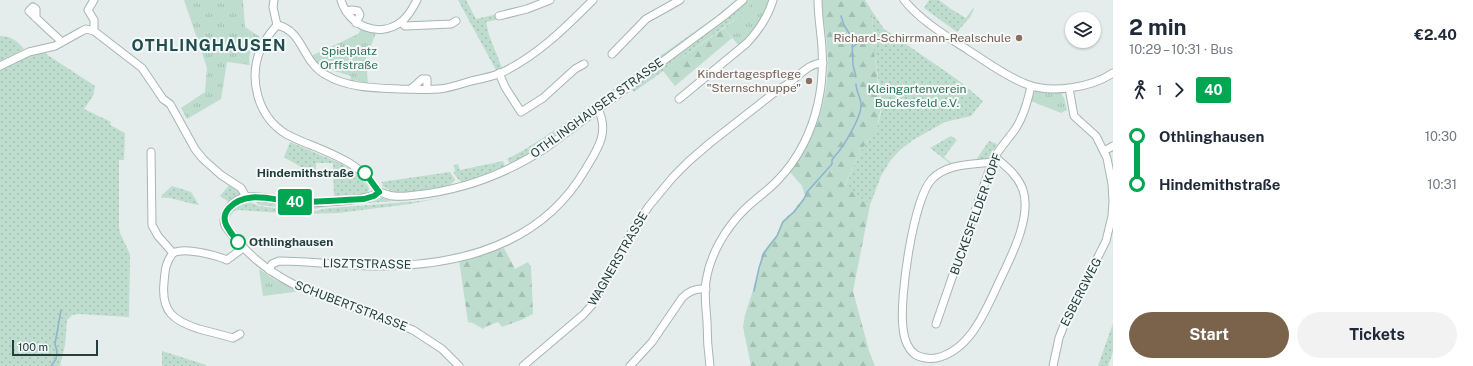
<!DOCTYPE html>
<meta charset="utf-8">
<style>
body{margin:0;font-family:"Public Sans",sans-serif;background:#f2f2f3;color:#1f2937;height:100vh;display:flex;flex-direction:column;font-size:15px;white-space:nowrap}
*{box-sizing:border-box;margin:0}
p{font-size:13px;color:#747a83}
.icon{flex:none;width:22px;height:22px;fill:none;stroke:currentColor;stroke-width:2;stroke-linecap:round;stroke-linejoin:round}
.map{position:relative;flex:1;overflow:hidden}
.drawer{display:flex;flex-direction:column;background:#fff;width:360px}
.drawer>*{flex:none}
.badge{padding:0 8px;border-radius:3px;font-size:14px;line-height:26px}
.tools{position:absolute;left:1065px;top:12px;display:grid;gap:8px}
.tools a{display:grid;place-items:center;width:36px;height:36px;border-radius:50%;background:#fff;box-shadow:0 1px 3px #0004;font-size:20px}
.scale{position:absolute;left:12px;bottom:10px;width:86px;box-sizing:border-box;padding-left:4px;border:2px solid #243d3d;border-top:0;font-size:11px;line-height:14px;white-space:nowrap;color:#243d3d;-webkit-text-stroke:3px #f4f9f8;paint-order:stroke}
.map>.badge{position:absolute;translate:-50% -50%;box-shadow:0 0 0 2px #fff}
.legs{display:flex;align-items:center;gap:6px;height:44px;padding:0 16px;font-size:13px}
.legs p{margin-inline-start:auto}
.summary{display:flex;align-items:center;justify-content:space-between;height:68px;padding:0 16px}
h1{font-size:22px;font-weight:700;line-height:30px}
.button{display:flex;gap:8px;margin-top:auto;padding:8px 16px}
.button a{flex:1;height:46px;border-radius:24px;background:#7b634b;color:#fff;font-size:16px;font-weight:700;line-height:46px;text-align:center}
.button a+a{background:#f2f2f3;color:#1f2937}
ul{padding:0 16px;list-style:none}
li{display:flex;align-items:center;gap:14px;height:48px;font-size:15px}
li i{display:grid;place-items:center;width:6px;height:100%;margin:0 5px;background:currentColor}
li i::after{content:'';width:10px;height:10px;margin:-5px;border:3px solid;border-radius:50%;background:#fff}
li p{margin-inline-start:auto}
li:first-child i{background:linear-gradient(#0000 50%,currentColor 0)}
li:last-child i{background:linear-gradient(currentColor 50%,#0000 0)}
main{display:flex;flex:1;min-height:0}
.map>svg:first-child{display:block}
.grass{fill:url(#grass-dots)}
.forest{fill:url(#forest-firs)}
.park{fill:url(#park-tufts)}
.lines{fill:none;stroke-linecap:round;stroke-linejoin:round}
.stream{stroke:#8eb3cf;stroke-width:1.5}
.minor-casing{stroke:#a7b5b3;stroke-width:9}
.minor{stroke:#fff;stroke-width:7}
.line-1-casing{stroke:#fff;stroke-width:9}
.line-1{stroke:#00a651;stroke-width:6}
.education-dot{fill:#8d6e63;stroke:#f4f9f8;stroke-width:1.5}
.stop-1-dot{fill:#fff;stroke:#00a651;stroke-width:2}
.labels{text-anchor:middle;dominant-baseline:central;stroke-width:4;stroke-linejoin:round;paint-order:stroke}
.education-label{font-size:12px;fill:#785e54;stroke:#f4f9f8;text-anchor:end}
.park-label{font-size:12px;fill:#30735c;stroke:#f4f9f8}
.street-label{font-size:12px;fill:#243d3d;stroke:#f4f9f8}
.stop-label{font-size:12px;font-weight:bold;fill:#243d3d;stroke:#f4f9f8;text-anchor:end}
.district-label{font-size:16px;font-weight:bold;letter-spacing:1px;fill:#204d4f;stroke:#f4f9f8}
</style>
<main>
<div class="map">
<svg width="1113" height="366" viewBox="0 0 1113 366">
<defs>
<pattern id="grass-dots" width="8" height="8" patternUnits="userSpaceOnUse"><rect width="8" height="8" fill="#beddcf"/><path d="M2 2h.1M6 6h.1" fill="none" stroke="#a3bfb3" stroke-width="1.8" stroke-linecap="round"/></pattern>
<pattern id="forest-firs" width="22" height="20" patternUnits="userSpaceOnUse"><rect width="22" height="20" fill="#beddcf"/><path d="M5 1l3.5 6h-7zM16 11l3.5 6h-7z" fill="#a3bfb3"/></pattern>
<pattern id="park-tufts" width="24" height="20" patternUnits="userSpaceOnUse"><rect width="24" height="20" fill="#beddcf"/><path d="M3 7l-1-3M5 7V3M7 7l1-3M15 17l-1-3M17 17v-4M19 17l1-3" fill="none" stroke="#a3bfb3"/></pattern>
</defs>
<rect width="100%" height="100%" fill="#e4edeb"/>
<!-- grass -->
<g class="grass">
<path d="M458 0H466L476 19 498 14 500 19 486 22 489 35 502 68 497 72Z"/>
<path d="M736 0H740L545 144 518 161 517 160 513 162V164H510L507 159 524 150 558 128 714 18Z"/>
<path d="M747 0H755L741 15 634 92 631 88 738 8Z"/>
<path d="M929 0H939L951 9 966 18 973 8 974 9 970 17 957 32 924 8Z"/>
<path d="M872 11 884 29 958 80 983 101 971 116 945 122 913 140 900 150 890 161 881 176 870 205 845 186 859 154 877 127 881 113V99L874 50Z"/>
<path d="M0 36C11 36 17 41 24 49L0 61Z"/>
<path d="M43 52 95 86 93 96 84 109 111 122 110 125 125 133 124 160H119V227L120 233 130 254 129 317 79 314 72 315 67 320 65 345 60 366H0V69L26 57Z"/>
<path d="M951 136 957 140 944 157 954 165H952L930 148Z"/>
<path d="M989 141 997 144C992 153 989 162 976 160Z"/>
<path d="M290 142 342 164 356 174 367 185 369 188 368 193 334 197 333 163H316V176L284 157Z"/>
<path d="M503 161 505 167 493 173 463 183 458 179 453 172 455 171 454 165 458 164 460 170Z"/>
<path d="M450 172 455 180 448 187 398 194 382 186 383 184 381 182Z"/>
<path d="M229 185 240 193 229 202 220 196Z"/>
<path d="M172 186 191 192 199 205C189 204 168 195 161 198L162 195Z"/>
<path d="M448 192 446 194 420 199 330 206 308 210 259 205 253 199 308 205 366 201 381 198 395 200Z"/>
<path d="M451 196 410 204 338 213 298 214 239 210 234 211 230 217C232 208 241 204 250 202L259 206 308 212 330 208 421 201Z"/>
<path d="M1113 323V352L1108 366H1098Z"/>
<path d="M162 351 206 365 205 366H162Z"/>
</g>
<!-- forest -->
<g class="forest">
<path d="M822 0H865L872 11 874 50 881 108 877 127 859 154 845 185 870 205 853 291 869 351 875 366H751L743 327 745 315 753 290 762 254 768 245 776 236 782 221 793 211 805 196 802 186 790 172C818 135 831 92 827 46 826 30 822 15 822 0Z"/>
<path d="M724 28 732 38 675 86 663 71Z"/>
<path d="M504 248 515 269 528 262 531 267 533 314 521 320 502 327 498 322 485 327 483 329 471 322 470 323 468 322 459 260Z"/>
</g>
<!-- park -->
<g class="park">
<path d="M184 0H243L245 27 260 37C253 41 247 57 250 65L227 62 221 99 187 119 181 108 205 92 207 68Z"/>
<path d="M755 0H769C763 18 752 33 739 46L724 28 741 15Z"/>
<path d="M361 29 376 33 366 58 368 84 355 80V82H350L351 76 334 71 321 62 317 65 315 61 316 60 311 56 358 34Z"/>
<path d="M1035 91 1061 93 1064 98 1067 110 1061 113 1031 101Z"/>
<path d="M259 269 275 280 301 291 263 296Z"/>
</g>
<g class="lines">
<!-- stream -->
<g class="stream">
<path d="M841 16 844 25 852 38 853 65 856 77"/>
<path d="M853 47 861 40"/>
<path d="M754 291 759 268 764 253 777 236 783 222 794 212 804 199 807 192 832 164V160L834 157C843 148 863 115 861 103 860 96 856 91 856 84"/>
<path d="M51 366 56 359 57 351 55 344 61 310"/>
</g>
<!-- minor casing -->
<g class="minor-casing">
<g id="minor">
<path d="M274 0 273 7 277 25C271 32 265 39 261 48 248 78 257 116 286 134 294 138 302 142 311 145 340 157 361 165 379 192"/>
<path d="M341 0C348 25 378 39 401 22 408 17 413 8 417 0"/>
<path d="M904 0C921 21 945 35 968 50 987 62 1005 76 1026 84 1051 94 1091 88 1113 73"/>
<path d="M346 11 352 10 358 11 360 15 356 23"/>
<path d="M499 16 527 9 550 0"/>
<path d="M36 18V9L33 7 29 11C40 22 51 32 62 42"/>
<path d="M401 22 405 26 451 24 456 21"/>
<path d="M277 25C304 31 301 61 326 75 348 88 375 88 400 89 413 89 426 90 439 89 450 88 461 84 471 81 481 79 491 77 501 73 537 56 565 28 593 0"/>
<path d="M94 31V20L88 10 94 0"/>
<path d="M612 54 646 19 680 0"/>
<path d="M0 66 29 52 55 46 82 31 86 29 94 31 142 68 163 99 170 104 174 111 195 149 203 159 221 175 241 188 246 197"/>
<path d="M499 73 505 87 521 112 543 98 575 69 584 64"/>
<path d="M411 89 422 79H427V89"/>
<path d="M679 99 747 43C759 30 768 17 773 0"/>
<path d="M1104 151 1113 146"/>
<path d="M151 152 152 225 158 236 173 253C165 263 165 271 164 283 161 312 174 321 199 329 211 332 222 335 233 338L240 334"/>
<path d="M992 162C971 165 948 163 932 179 913 199 899 300 903 328 904 338 907 349 916 355 922 358 929 359 936 358 970 351 986 310 999 282 1011 257 1032 217 1023 190 1018 176 1007 167 996 158L995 155"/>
<path d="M173 253C185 247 215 255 227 260L243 248"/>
<path d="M269 270 272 264 279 261C312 261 345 266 378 266 461 266 541 245 585 170 597 150 610 133 598 109"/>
<path d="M936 324 992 162C998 149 1008 140 1016 128 1024 115 1028 101 1031 86"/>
<path d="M459 366 442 349 413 330 293 284C264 269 245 252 225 226 221 213 233 199 246 197 260 195 275 200 289 202 306 204 367 202 379 192 384 193 389 196 394 196 401 197 409 196 416 195 463 190 508 173 547 147L724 16 743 0"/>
<path d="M523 366 583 315 592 305 634 228 649 206 673 177 689 161 710 143 779 89C795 83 805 63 823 63"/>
<path d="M630 366 652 342 682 298C689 291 696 288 706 289"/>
<path d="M710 366C708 351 707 336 707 321 706 308 704 294 706 281 710 255 725 229 744 210 754 200 766 192 776 182 787 171 797 157 804 143 819 113 824 81 822 48 821 32 818 16 818 0"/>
<path d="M1053 366 1059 338 1066 320 1106 241 1112 216 1113 201 1112 184 1107 158 1096 136 1074 116 1069 88"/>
</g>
</g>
<!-- minor -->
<use href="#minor" class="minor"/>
</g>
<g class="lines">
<!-- line-1 casing -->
<g class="line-1-casing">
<path id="line-1" d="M238 242C230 231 218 220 229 208 247 188 277 202 299 202 321 202 342 200 364 199L374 196 379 192 365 173"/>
</g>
<!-- line-1 -->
<use href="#line-1" class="line-1"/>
</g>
<!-- markers -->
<g class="education-dot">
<circle cx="1019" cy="38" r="4"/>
<circle cx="809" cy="81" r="4"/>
</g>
<g class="stop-1-dot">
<circle cx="365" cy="173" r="7"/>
<circle cx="238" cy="242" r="7"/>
</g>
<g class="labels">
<!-- education labels -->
<g class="education-label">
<text x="1011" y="38">Richard-Schirrmann-Realschule</text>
<text x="801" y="74">Kindertagespflege<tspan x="801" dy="14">"Sternschnuppe"</tspan></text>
</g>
<!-- park labels -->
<g class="park-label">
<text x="349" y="51">Spielplatz<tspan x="349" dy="14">Orffstraße</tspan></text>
<text x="917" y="89">Kleingartenverein<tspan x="917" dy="14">Buckesfeld e.V.</tspan></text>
</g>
<!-- street labels -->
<g class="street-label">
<text transform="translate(597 108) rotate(-36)">OTHLINGHAUSER STRASSE</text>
<text transform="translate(976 214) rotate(-70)">BUCKESFELDER KOPF</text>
<text transform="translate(618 259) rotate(-60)">WAGNERSTRASSE</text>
<text transform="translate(367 264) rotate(1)">LISZTSTRASSE</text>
<text transform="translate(1081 292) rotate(-63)">ESBERGWEG</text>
<text transform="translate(351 306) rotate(21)">SCHUBERTSTRASSE</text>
</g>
<!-- stop labels -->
<g class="stop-label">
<text x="354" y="173">Hindemithstraße</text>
<text x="249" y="242" text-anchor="start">Othlinghausen</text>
</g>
<!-- district labels -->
<g class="district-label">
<text x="209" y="45">OTHLINGHAUSEN</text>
</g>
</g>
</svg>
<div class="tools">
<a><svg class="icon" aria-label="layers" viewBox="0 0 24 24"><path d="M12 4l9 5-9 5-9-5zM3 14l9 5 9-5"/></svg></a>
</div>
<div class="scale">100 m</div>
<b class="badge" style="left:295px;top:202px;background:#00a651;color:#fff">40</b>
</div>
<section class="drawer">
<div class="summary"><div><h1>2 min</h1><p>10:29 – 10:31 · Bus</p></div><b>€2.40</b></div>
<div class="legs"><svg class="icon" aria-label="walk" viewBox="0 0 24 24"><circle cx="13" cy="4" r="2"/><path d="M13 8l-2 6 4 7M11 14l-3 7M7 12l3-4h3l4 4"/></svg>1<svg class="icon" aria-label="forward" viewBox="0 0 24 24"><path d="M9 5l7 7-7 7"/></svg><b class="badge" style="background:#00a651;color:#fff">40</b></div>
<ul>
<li><i style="color:#00a651"></i><b>Othlinghausen</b><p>10:30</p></li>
<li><i style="color:#00a651"></i><b>Hindemithstraße</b><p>10:31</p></li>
</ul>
<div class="button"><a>Start</a><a>Tickets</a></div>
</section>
</main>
